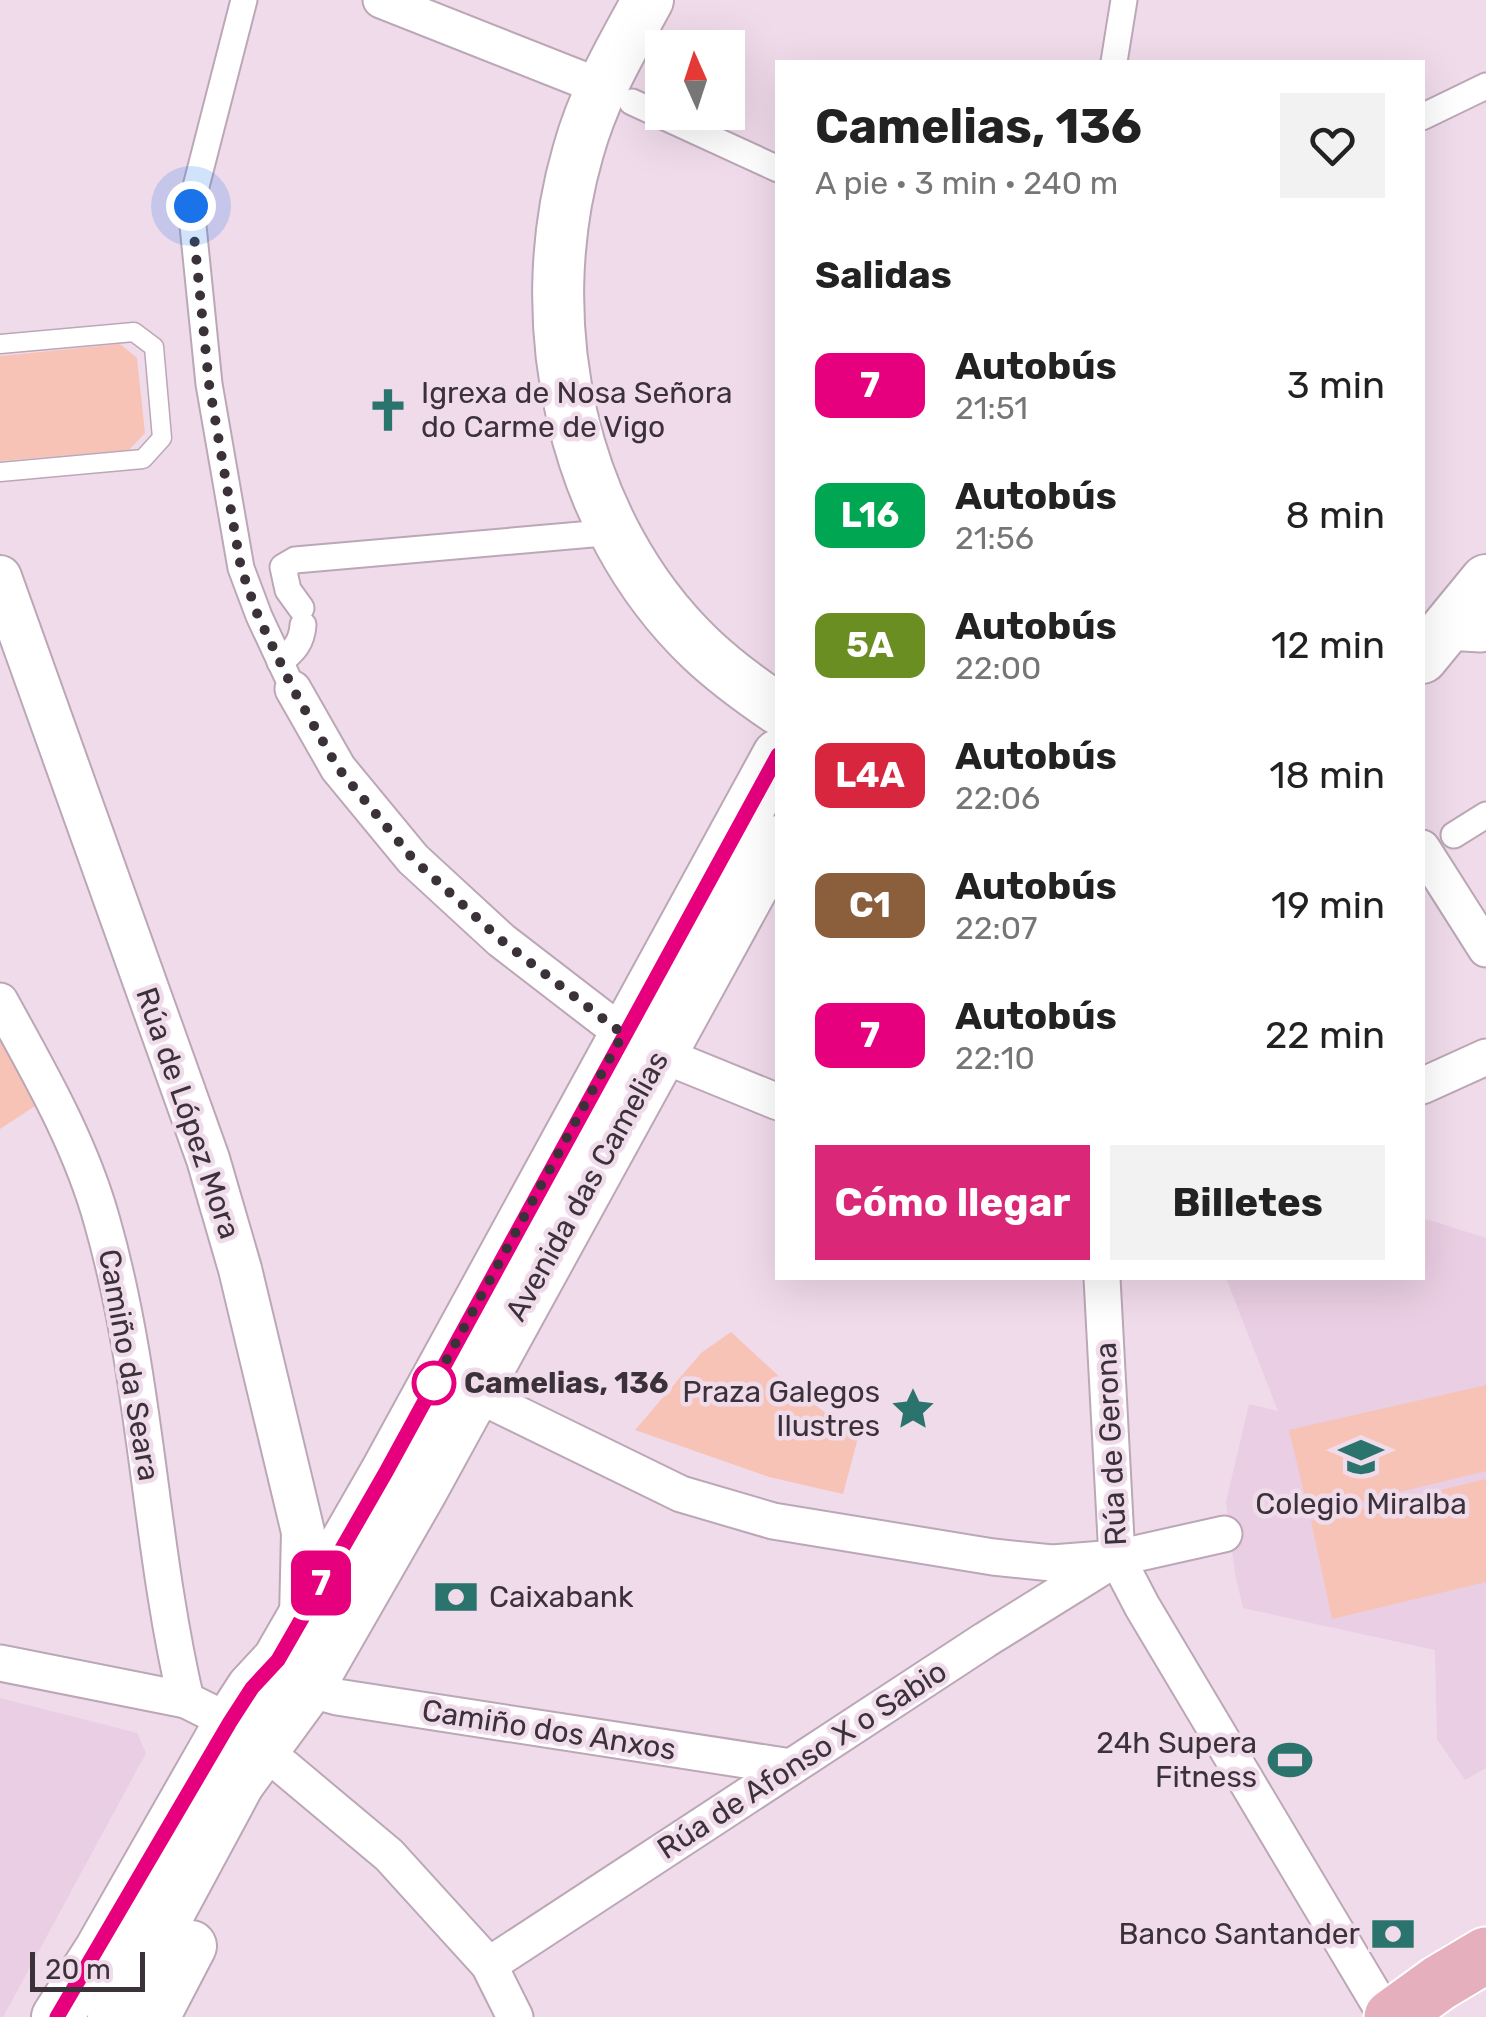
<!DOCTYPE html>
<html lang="es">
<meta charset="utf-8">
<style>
body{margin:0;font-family:Rubik,sans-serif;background:#f2f2f2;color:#222;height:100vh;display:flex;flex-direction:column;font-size:38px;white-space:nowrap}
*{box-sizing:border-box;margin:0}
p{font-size:32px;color:#767676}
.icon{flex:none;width:55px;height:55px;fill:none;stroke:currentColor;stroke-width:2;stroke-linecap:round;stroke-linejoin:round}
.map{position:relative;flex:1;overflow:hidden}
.panel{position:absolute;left:775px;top:60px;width:650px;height:1220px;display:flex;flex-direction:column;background:#fff;border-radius:0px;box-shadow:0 10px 40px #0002}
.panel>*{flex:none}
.badge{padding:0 20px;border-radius:15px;font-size:35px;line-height:65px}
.needle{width:65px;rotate:357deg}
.tools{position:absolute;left:645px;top:30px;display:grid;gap:20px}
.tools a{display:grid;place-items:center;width:100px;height:100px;border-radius:0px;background:#fff;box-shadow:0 10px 40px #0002;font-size:50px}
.scale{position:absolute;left:30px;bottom:25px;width:115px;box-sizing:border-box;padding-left:10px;border:5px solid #3b3239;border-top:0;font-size:28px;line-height:35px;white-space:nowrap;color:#3b3239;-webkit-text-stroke:8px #f0dbeb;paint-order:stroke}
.you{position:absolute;width:50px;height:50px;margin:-25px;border:8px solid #fff;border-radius:50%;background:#1a73e8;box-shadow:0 0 0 15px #1a73e833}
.map>.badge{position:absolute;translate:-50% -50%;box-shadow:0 0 0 5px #fff}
h2{padding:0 40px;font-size:38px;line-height:90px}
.round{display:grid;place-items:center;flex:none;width:105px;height:105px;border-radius:0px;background:#f2f2f2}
.overview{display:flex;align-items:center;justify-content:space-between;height:170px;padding:0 40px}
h1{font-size:48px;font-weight:700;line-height:75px}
.cta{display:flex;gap:20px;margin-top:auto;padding:20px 40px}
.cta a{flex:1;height:115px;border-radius:0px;background:#db2777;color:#fff;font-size:40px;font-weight:700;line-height:115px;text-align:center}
.cta a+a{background:#f2f2f2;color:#222}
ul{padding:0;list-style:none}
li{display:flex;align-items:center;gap:30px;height:130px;padding:0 40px}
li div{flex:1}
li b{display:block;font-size:38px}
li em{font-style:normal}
li .badge{min-width:110px;font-weight:700;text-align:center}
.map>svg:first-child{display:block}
.built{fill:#eacee3}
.green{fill:#f7c3b7}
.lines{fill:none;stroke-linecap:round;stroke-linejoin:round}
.service-casing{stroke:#bca7b7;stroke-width:21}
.pedestrian-casing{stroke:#bca7b7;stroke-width:29}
.minor-casing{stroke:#bca7b7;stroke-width:39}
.tertiary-casing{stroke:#bca7b7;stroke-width:46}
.secondary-casing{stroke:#bca7b7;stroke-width:54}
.primary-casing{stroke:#fff;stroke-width:59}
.service{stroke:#fff;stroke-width:18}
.pedestrian{stroke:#fff;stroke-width:25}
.minor{stroke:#fff;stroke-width:35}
.tertiary{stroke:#fff;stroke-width:42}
.secondary{stroke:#fff;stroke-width:50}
.primary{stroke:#e6afbd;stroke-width:55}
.line-casing{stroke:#fff;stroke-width:22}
.line{stroke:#e6007e;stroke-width:15}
.walk{stroke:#3b3239;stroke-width:10;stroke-dasharray:0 18}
.stop-dot{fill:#fff;stroke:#e6007e;stroke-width:5}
.labels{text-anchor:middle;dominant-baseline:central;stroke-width:9;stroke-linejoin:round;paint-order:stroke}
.poi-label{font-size:30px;fill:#3b3239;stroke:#f0dbeb;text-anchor:end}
.street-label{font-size:30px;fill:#3b3239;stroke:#f0dbeb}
.stop-label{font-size:30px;font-weight:bold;fill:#3b3239;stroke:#f0dbeb;text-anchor:start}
</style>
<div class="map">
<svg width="1486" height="2017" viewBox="0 0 1486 2017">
<rect width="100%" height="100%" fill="#f0dbeb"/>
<!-- built -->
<g class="built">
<path d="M1423 1218 1486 1238V1768L1465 1780 1437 1739 1435 1650 1243 1608 1235 1574 1226 1502 1249 1404 1278 1411 1226 1278H1422Z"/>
<path d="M0 1698 137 1733 146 1753 3 2017H0Z"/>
</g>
<!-- green -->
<g class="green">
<path d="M120 344 137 358 145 433 129 450 0 461V356Z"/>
<path d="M0 1037 38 1104 0 1129Z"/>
<path d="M731 1332 783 1380 858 1438 843 1494 769 1477 635 1430 701 1353Z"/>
<path d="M1486 1385V1471L1309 1514 1289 1430Z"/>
<path d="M1486 1479V1582L1332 1619 1311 1521Z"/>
</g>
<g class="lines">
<!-- service casing -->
<g class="service-casing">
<path id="service" d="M0 344 134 332 154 347 162 438 143 459 0 472"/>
</g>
<!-- pedestrian casing -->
<g class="pedestrian-casing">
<g id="pedestrian">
<path d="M244 0 191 206 209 384 241 568 259 616 293 689"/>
<path d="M1114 62 1124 0"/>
<path d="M632 102 778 169"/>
<path d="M1422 117 1486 86"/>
<path d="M301 608 288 590 283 567 295 560 615 532"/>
<path d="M280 662C294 651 302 642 303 625"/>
<path d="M1454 835 1486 815"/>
</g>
</g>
<!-- minor casing -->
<g class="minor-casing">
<g id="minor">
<path d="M381 0 601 87"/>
<path d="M1446 632 1481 634 1486 631"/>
<path d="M293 689 338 768 413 859 501 940 623 1034 660 1054 778 1102"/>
<path d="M1422 848 1486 949"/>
<path d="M0 1001C39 1072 80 1142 102 1221 147 1378 149 1542 186 1700L230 1722"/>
<path d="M1422 1086 1486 1057"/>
<path d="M1102 1278 1117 1558 1142 1606 1387 2017"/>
<path d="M474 1393 681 1494 773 1521 993 1557 1052 1563 1117 1558 1224 1534"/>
<path d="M0 1663 186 1700"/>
<path d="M308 1689 337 1697 791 1767"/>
<path d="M284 1767 389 1855 489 1965 515 2017"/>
<path d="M489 1965 985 1640 1112 1561"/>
</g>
</g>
<!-- tertiary casing -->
<g class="tertiary-casing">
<path id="tertiary" d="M0 577 208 1159 240 1269 303 1532 301 1618"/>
</g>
<!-- secondary casing -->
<g class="secondary-casing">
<g id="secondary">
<path d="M648 0C621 49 593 97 578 152 529 321 571 524 700 648 724 671 750 690 778 709"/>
<path d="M1422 658 1486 580"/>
<path d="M239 1783 308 1689 421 1492 778 841"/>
<path d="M57 2017 100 1950 230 1722 252 1688 278 1660 386 1472 778 755"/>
<path d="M113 2017 239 1783 251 1751"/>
<path d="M154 2017 191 1946"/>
</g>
</g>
<!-- primary casing -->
<g class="primary-casing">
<path id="primary" d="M1392 2017 1439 1983 1486 1955"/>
</g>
<!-- service -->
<use href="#service" class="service"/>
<!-- pedestrian -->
<use href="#pedestrian" class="pedestrian"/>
<!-- minor -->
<use href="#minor" class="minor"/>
<!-- tertiary -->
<use href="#tertiary" class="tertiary"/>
<!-- secondary -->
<use href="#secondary" class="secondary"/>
<!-- primary -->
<use href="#primary" class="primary"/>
</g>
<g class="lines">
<!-- line casing -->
<g class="line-casing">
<path id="line" d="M57 2017 230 1722 252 1688 278 1660 386 1472 778 755"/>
</g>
<!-- line -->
<use href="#line" class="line"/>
<!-- walk -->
<path class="walk" d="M191 206 209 384 241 568 258 616 293 689 338 768 413 859 501 940 623 1034 434 1383"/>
</g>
<!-- icons -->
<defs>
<g id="church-bare" transform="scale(3.45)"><path d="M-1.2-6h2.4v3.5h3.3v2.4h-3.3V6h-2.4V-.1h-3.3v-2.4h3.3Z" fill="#2b746d" stroke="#f0dbeb" stroke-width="2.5" paint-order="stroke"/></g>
<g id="sight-bare" transform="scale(3.45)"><path d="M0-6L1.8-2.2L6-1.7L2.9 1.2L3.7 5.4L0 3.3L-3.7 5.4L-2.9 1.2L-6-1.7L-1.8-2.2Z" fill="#2b746d" stroke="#f0dbeb" stroke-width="2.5" paint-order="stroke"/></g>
<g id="school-bare" transform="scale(3.45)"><path d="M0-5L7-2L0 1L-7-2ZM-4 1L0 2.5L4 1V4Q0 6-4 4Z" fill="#2b746d" stroke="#f0dbeb" stroke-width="2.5" paint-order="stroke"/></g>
<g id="bank-bare" transform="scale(3.45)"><path d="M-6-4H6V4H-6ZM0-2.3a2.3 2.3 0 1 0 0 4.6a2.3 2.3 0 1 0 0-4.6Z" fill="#2b746d" stroke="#f0dbeb" stroke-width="2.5" paint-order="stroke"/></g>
<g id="stadium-bare" transform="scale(3.45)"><path d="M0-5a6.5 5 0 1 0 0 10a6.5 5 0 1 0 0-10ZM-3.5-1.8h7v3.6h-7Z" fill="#2b746d" stroke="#f0dbeb" stroke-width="2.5" paint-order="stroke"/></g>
</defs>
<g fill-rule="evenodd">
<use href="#church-bare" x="388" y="410"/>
<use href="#sight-bare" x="913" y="1409"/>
<use href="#school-bare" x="1361" y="1457"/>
<use href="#bank-bare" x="456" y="1597"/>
<use href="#stadium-bare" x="1290" y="1760"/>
<use href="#bank-bare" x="1393" y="1934"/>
</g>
<!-- markers -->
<circle class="stop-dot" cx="434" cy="1383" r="20"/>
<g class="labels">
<!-- poi labels -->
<g class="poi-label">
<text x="421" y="393" text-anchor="start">Igrexa de Nosa Señora<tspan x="421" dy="34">do Carme de Vigo</tspan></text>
<text x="880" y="1392">Praza Galegos<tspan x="880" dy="34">Ilustres</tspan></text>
<text x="1361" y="1504" text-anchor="middle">Colegio Miralba</text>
<text x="489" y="1597" text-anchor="start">Caixabank</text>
<text x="1257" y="1743">24h Supera<tspan x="1257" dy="34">Fitness</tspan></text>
<text x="1360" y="1934">Banco Santander</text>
</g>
<!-- street labels -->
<g class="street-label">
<text transform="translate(188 1113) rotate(71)">Rúa de López Mora</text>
<text transform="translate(587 1186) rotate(-61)">Avenida das Camelias</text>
<text transform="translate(129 1365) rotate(80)">Camiño da Seara</text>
<text transform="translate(1111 1444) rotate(-93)">Rúa de Gerona</text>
<text transform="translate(549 1730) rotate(9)">Camiño dos Anxos</text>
<text transform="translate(802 1760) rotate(-33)">Rúa de Afonso X o Sabio</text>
</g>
<!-- stop labels -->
<g class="stop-label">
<text x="464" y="1383">Camelias, 136</text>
</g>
</g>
</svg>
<div class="tools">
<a><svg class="needle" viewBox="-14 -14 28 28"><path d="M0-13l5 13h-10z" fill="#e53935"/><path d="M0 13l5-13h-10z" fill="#767676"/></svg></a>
</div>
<div class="scale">20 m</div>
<div class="you" style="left:191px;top:206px"></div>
<b class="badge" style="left:321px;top:1583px;background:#e6007e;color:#fff">7</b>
<section class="panel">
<div class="overview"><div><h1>Camelias, 136</h1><p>A pie · 3 min · 240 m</p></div><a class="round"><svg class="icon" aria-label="heart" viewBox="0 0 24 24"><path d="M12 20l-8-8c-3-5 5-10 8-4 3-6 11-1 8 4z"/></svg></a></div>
<h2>Salidas</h2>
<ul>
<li><span class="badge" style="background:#e6007e;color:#fff">7</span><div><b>Autobús</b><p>21:51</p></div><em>3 min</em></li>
<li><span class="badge" style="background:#00a651;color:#fff">L16</span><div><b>Autobús</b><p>21:56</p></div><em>8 min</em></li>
<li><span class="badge" style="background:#6b8e23;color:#fff">5A</span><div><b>Autobús</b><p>22:00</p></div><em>12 min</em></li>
<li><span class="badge" style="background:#d7263d;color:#fff">L4A</span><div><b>Autobús</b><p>22:06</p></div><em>18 min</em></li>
<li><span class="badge" style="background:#8b5e3c;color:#fff">C1</span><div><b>Autobús</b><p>22:07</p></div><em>19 min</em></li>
<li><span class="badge" style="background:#e6007e;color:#fff">7</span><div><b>Autobús</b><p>22:10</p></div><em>22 min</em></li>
</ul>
<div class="cta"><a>Cómo llegar</a><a>Billetes</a></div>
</section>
</div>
